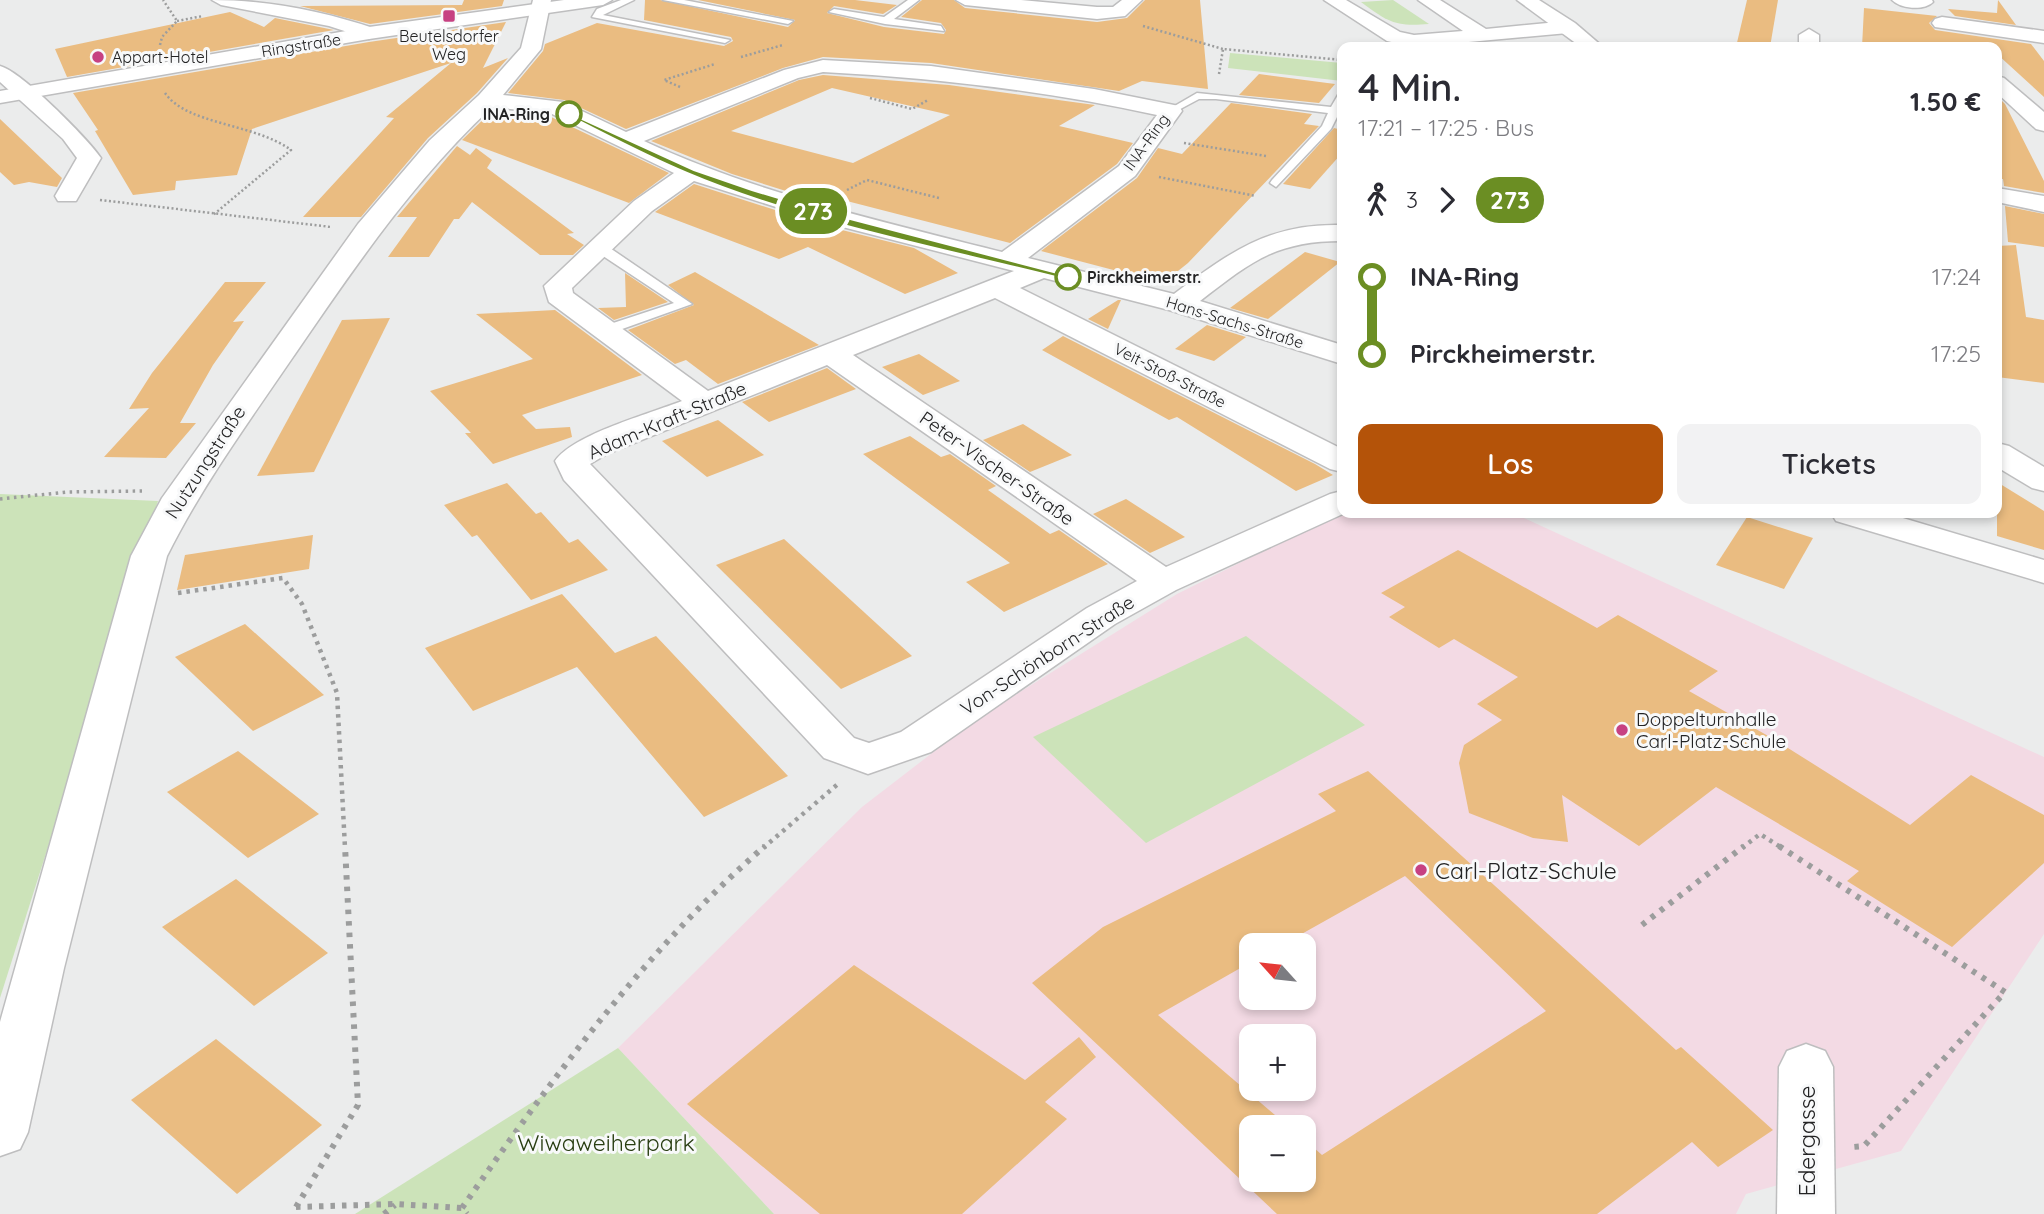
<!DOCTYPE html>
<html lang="de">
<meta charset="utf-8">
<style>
body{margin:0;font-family:Quicksand,sans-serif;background:#f2f2f3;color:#2b2b33;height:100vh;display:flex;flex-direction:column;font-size:26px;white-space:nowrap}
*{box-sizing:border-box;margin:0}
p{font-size:23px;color:#7c7c81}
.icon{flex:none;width:38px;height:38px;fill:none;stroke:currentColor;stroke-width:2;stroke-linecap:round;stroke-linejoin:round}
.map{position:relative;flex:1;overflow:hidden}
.panel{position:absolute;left:1337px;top:42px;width:665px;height:476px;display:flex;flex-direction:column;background:#fff;border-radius:14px;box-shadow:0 4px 10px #0003}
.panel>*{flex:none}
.badge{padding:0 14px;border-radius:23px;font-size:24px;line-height:46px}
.needle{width:46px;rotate:297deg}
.fabs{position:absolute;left:1239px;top:933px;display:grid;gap:14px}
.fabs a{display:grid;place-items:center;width:77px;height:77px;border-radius:14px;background:#fff;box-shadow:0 4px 10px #0003;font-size:35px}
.map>.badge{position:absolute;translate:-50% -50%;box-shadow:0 0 0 4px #fff}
.legs{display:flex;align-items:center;gap:10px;height:77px;padding:0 21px;font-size:23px}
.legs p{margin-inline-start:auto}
.summary{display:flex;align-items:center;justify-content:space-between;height:119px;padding:0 21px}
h1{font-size:38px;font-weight:600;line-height:52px}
.action{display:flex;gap:14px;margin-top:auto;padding:14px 21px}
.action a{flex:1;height:80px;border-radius:14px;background:#b45309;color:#fff;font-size:28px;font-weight:600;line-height:80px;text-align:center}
.action a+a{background:#f2f2f3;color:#2b2b33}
ul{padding:0 21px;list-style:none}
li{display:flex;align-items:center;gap:24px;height:77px;font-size:26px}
li i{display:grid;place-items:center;width:10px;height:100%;margin:0 9px;background:currentColor}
li i::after{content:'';width:18px;height:18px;margin:-9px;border:5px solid;border-radius:50%;background:#fff}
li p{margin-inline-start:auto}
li:first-child i{background:linear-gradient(#0000 50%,currentColor 0)}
li:last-child i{background:linear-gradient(currentColor 50%,#0000 0)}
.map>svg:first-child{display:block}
.education{fill:#f3dae4;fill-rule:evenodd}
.green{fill:#cce3b9}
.building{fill:#eabc81;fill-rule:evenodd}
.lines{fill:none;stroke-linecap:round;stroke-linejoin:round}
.service-casing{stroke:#bebebf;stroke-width:3}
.minor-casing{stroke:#bebebf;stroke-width:3}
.tertiary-casing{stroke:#bebebf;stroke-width:3}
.path-far3{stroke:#9c9d9d;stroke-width:2.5;stroke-dasharray:2 2.5;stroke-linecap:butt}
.path-far2{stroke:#9c9d9d;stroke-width:3.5;stroke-dasharray:2.5 4.5;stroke-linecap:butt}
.path-far1{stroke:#9c9d9d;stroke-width:4.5;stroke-dasharray:3.5 5;stroke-linecap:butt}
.path{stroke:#9c9d9d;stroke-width:6;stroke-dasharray:4.5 7;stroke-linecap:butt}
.service{fill:#fff;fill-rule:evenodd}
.minor{fill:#fff;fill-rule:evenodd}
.tertiary{fill:#fff;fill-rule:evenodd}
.line-1{fill:#6b8e23;stroke:#fff;stroke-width:2}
.poi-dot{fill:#c74182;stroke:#f8f9fa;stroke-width:2.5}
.stop-1-dot{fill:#fff;stroke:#6b8e23;stroke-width:3.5}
.labels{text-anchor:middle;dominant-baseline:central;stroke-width:6;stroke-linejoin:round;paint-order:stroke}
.far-poi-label{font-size:16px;fill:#232324;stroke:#f8f9fa}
.far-street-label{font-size:16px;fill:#232324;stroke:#f8f9fa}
.far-stop-label{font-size:16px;font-weight:bold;fill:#232324;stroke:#f8f9fa;text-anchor:end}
.street-label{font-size:19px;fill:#232324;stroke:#f8f9fa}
.poi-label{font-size:19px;fill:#232324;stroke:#f8f9fa;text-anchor:start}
.near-poi-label{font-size:23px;fill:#232324;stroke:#f8f9fa;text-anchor:start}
.near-street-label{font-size:23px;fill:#232324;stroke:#f8f9fa}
.near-park-label{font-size:23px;fill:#293e12;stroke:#f8f9fa}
</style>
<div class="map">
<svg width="2044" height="1214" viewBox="0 0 2044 1214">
<rect width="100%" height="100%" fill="#ebecec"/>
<!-- education -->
<path class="education" d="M1342 512 1513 513 2044 757V934L1901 1151 1746 1194 1736 1214H774L618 1048 862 807 975 720 1177 594ZM1251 945H1304V998H1251ZM1251 1036H1304V1088H1251ZM1251 1127H1304V1180H1251Z"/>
<!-- green -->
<g class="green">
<path d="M1393 0 1429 24C1395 27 1388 22 1361 2Z"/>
<path d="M1230 53 1342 63V81L1228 68Z"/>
<path d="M0 494 158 501 0 998Z"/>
<path d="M1246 636 1365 725 1146 843 1033 737Z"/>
<path d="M618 1048 774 1214H355Z"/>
</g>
<!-- building -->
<g class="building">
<path d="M464 0H504L502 6 370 24 300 6 462 5Z"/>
<path d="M645 0H660L788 27 795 20 698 0H855L897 5 883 14 834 6 827 13 884 27 944 34 946 30 941 23 901 17 922 0H954L965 8 1097 22 1127 18 1145 0H1200L1208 89 1142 81 1119 91 931 63 823 57 783 68 626 129 564 100 508 93 543 51 545 44 597 23 724 46 733 41 731 37 644 20Z"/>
<path d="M1747 0H1778L1770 47H1736Z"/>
<path d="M1998 0 2016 25 1955 16 1948 9 1997 13Z"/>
<path d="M1864 8 1937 16 1929 23 1935 30 2031 44 2044 61V97L1997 54V47H1862Z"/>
<path d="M230 12 264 27 275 18 334 30 67 77 55 49Z"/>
<path d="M506 22 483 68 508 58 477 93 428 138 361 217H303L394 118 386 117 451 63 252 129 237 175 176 181 175 190 133 195 95 131 98 130 73 93 369 42Z"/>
<path d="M1259 74 1335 84 1319 103 1239 95Z"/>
<path d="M823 75 949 85 1095 105 1059 126 1133 143 1117 164 1010 243 839 199 836 205 843 208 821 202 732 174 651 141 799 80ZM832 88 950 115 853 163 731 131Z"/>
<path d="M1997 96 2005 104 2044 181V193L2004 186 2003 179H1997Z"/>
<path d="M1231 103 1312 114 1304 124 1319 126 1188 263 1163 283 1041 251 1137 178 1158 148 1182 154Z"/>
<path d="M493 110 549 116 669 173 629 203 462 140Z"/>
<path d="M0 119 62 178 57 187 29 182 14 185 0 172Z"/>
<path d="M1334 128 1342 130V153L1310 189 1283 184Z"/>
<path d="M457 146 470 155 476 148 492 160 487 168 574 233 567 234 584 245 573 255H540L472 202 459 219H454L429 257H388L417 217H397Z"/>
<path d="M694 184 822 225 914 248 958 273 905 294 808 247 779 259 655 212Z"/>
<path d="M2005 206 2044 214V247L2008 242Z"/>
<path d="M2016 245 2026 317 2044 320V383L1997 377V246Z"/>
<path d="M1305 252 1340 262 1268 319 1230 308Z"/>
<path d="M695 272 819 345 718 384 686 360 675 364 628 330 694 305 668 285Z"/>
<path d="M625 273 668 302 614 320 598 308 626 307Z"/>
<path d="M225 282H266L233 322 244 321 213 365 180 423H196L166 458 104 457 149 408 129 409 152 373Z"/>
<path d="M1118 300H1121L1108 329 1088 319Z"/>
<path d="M555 310 642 375 522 415 536 429 570 427 572 437 493 464 465 433H471L430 391 533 359 476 314Z"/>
<path d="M390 318 314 472 257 476 342 320Z"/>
<path d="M1207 325 1246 337 1214 361 1175 349Z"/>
<path d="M1063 336 1315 464 1333 475 1296 491 1177 417 1169 420 1042 350Z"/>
<path d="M919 354 960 381 923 395 882 367Z"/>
<path d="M827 368 856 389 769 422 742 402Z"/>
<path d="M718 420 764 455 707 477 662 441Z"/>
<path d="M1023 424 1072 455 1030 472 983 440Z"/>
<path d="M910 436 941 457 950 454 996 486 988 490 1050 534 1059 530 1108 564 1004 612 966 582 1010 563 863 454Z"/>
<path d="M1997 482 2044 511V550L1997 536Z"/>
<path d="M507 483 536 514 541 512 569 543 578 539 608 570 531 600 477 535 472 537 444 505Z"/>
<path d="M1126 499 1185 537 1150 553 1093 514Z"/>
<path d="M1747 517 1813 538 1784 589 1716 565Z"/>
<path d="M313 535 309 569 177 590 185 555Z"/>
<path d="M784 539 818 570 912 656 841 689 716 565Z"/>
<path d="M1458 550 1597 628 1618 615 1718 671 1689 691 1777 741 1910 825 1971 775 2044 815V863L1952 947 1847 881 1859 871 1716 787 1639 846 1562 795 1568 842 1533 838 1469 813 1459 763 1464 745 1502 720 1477 704 1518 677 1454 639 1439 648 1389 617 1405 607 1381 593Z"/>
<path d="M562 594 615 653 656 636 788 776 704 817 577 667 473 711 425 648Z"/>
<path d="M245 624 324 695 253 731 175 657Z"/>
<path d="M238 751 319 814 248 858 167 792Z"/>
<path d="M1368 771 1676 1050 1681 1047 1773 1130 1718 1167 1692 1142 1597 1214H1277L1032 983 1103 927 1336 811 1318 794ZM1405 876 1546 1011 1322 1155 1304 1139V1180H1251V1127H1289L1158 1015 1251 962V945H1282Z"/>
<path d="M236 879 328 953 254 1006 162 927Z"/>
<path d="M854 965 1025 1080 1079 1037 1096 1057 1045 1102 1067 1119 962 1214H820L687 1104Z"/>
<path d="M216 1039 322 1125 237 1194 131 1100Z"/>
</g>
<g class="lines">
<!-- service casing -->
<g class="service-casing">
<g id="service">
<path d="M621 0H634L603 15 730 40 725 43 592 17 597 9Z"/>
<path d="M663 0H684L793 21 788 24Z"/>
<path d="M908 0H919L894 19 941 26 944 31 885 24 829 12 834 9 884 17Z"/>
<path d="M1197 93 1331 107 1338 95 1342 94V107L1331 129 1276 187 1270 183 1272 180 1322 126 1328 113 1216 99H1199L1171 114 1166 111Z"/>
<path d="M594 244H604L692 304 611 333H601V327L674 303 594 250Z"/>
</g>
</g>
<!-- minor casing -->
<g class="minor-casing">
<g id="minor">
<path d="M212 0C268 0 323 11 376 29L379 33 369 39 329 26 221 5Z"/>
<path d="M533 0H551L541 49 503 95 563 102 626 132 784 70 823 60 931 66 1094 89 1179 106 1182 111 1135 176 1028 258 1174 294C1230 252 1269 223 1342 225V241C1275 241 1251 262 1200 301L1342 345V364L1169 310 1044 278 1020 288 1342 449V472L1330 469 995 298 853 355 1166 567 1330 494 1342 491V513H1345L1176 590 1115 624 931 752 868 774 824 758 564 480 555 461C574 434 649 414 682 401L549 302 544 286 634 201 674 173 550 113 492 107C413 181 354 268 293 357 248 423 203 484 167 556L64 968 28 1132 20 1149 0 1156V1022L131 556 162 498 358 224 430 140 479 95 521 48ZM823 72C936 78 1047 91 1157 115L1119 166 1002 252C881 221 758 194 644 141L798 78ZM694 181 823 222 1014 271 708 391 573 293 572 288 652 211ZM827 365 1137 581 1087 608 901 732 869 743 854 738 590 464 607 454Z"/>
<path d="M956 0H1021L1097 7H1113L1122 0H1142L1125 16 1097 19 965 5Z"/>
<path d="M1324 0H1346L1400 32 1414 35 1463 31 1418 0H1440L1486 29 1568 21 1578 27 1568 33 1414 47 1387 41Z"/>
<path d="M1892 0H1932L1933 2C1924 11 1901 9 1892 0Z"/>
<path d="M1942 17 2044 31V43L1935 27 1932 23 1935 19Z"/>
<path d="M1809 29 1819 35V47H1799V35Z"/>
<path d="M0 66C21 71 87 138 101 158L76 201H58L55 196 77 158 63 139 0 82Z"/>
<path d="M1997 76 2004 78 2044 112V131L2036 129 1997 93Z"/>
<path d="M1997 188 2044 196V212L1997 202Z"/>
<path d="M1831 513H1886L2044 560V583L1836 521Z"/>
<path d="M1806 1044 1825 1051 1833 1067 1835 1214H1777L1779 1067 1787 1051Z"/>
</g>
</g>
<!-- tertiary casing -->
<g class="tertiary-casing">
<g id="tertiary">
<path d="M564 0H612L603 5 369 39 0 103V91L369 27Z"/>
<path d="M1517 0H1539L1575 23 1603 47H1581Z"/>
<path d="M1997 443 2009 446 2044 467V491L2032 488 1997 467Z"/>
</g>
</g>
<!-- path-far3 -->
<g class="path-far3">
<path d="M177 21 203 16"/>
<path d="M1143 26 1223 49"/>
<path d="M160 45 162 37 177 21 163 0"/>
<path d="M741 57 783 45"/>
<path d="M1219 74 1223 49 1342 60"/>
<path d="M680 87 664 80 715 64"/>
<path d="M165 93C187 125 254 123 291 150L213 215"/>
<path d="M870 98 912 109 928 100"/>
<path d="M1184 143 1266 156"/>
<path d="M1159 177 1256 196"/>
<path d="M847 190 867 180 939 198"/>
<path d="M100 200 331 227"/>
</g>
<!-- path-far2 -->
<path class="path-far2" d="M0 499 67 492 142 491"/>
<!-- path-far1 -->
<g class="path-far1">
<path d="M178 593 283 578 302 604 337 693 345 848"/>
<path d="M763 848 838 784"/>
<path d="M1742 848 1760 834 1782 848"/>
</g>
<!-- path -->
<g class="path">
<path d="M1779 846 2005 992 1864 1146 1853 1147"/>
<path d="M1642 925 1744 846"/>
<path d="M296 1207 358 1105 345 846"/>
<path d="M296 1207 396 1204 462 1208 467 1214"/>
<path d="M462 1208C552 1079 646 949 765 846"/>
<path d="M384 1214 395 1205"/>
</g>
<!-- service -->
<use href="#service" class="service"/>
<!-- minor -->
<use href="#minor" class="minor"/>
<!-- tertiary -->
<use href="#tertiary" class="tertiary"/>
</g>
<!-- line-1 -->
<path class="line-1" d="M567 112 694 170 752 190 835 215 1073 277 1068 280C946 249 802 222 687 173 646 156 607 135 567 115Z"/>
<!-- markers -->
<g class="poi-dot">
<rect x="442" y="9" width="14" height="14" rx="3.5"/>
<circle cx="98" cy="57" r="7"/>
<circle cx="1622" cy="730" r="7"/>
<circle cx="1421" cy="870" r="7"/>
</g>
<g class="stop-1-dot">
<circle cx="569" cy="114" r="12"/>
<circle cx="1068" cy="277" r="12"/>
</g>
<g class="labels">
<!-- far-poi labels -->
<g class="far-poi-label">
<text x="449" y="36">Beutelsdorfer<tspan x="449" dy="18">Weg</tspan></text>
<text x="112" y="57" text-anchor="start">Appart-Hotel</text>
</g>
<!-- far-street labels -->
<g class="far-street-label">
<text transform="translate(301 45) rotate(-9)">Ringstraße</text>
<text transform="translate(1146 142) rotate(-54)">INA-Ring</text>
<text transform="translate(1235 322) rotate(17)">Hans-Sachs-Straße</text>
<text transform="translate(1170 375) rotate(27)">Veit-Stoß-Straße</text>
</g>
<!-- far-stop labels -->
<g class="far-stop-label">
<text x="550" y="114">INA-Ring</text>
<text x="1087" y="277" text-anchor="start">Pirckheimerstr.</text>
</g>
<!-- street labels -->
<g class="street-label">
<text transform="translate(667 420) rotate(-23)">Adam-Kraft-Straße</text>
<text transform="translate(205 462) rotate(-57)">Nutzungstraße</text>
<text transform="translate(997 468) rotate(35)">Peter-Vischer-Straße</text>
<text transform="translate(1047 655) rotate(-33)">Von-Schönborn-Straße</text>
</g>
<!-- poi labels -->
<g class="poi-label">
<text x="1636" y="719">Doppelturnhalle<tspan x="1636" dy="22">Carl-Platz-Schule</tspan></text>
</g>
<!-- near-poi labels -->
<g class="near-poi-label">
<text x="1435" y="870">Carl-Platz-Schule</text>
</g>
<!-- near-street labels -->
<g class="near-street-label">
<text transform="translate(1806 1141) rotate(-90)">Edergasse</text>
</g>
<!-- near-park labels -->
<g class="near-park-label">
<text x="606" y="1142">Wiwaweiherpark</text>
</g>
</g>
</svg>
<div class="fabs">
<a><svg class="needle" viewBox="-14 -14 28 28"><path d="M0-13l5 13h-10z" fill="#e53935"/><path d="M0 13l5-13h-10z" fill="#7c7c81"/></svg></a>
<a>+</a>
<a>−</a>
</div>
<b class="badge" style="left:813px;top:211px;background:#6b8e23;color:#fff">273</b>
<section class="panel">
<div class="summary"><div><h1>4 Min.</h1><p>17:21 – 17:25 · Bus</p></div><b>1.50 €</b></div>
<div class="legs"><svg class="icon" aria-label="walk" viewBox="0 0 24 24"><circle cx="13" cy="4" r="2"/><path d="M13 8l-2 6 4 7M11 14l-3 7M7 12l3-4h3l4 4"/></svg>3<svg class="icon" aria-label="forward" viewBox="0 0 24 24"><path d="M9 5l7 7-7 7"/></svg><b class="badge" style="background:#6b8e23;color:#fff">273</b></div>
<ul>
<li><i style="color:#6b8e23"></i><b>INA-Ring</b><p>17:24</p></li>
<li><i style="color:#6b8e23"></i><b>Pirckheimerstr.</b><p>17:25</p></li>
</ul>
<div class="action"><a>Los</a><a>Tickets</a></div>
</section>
</div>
